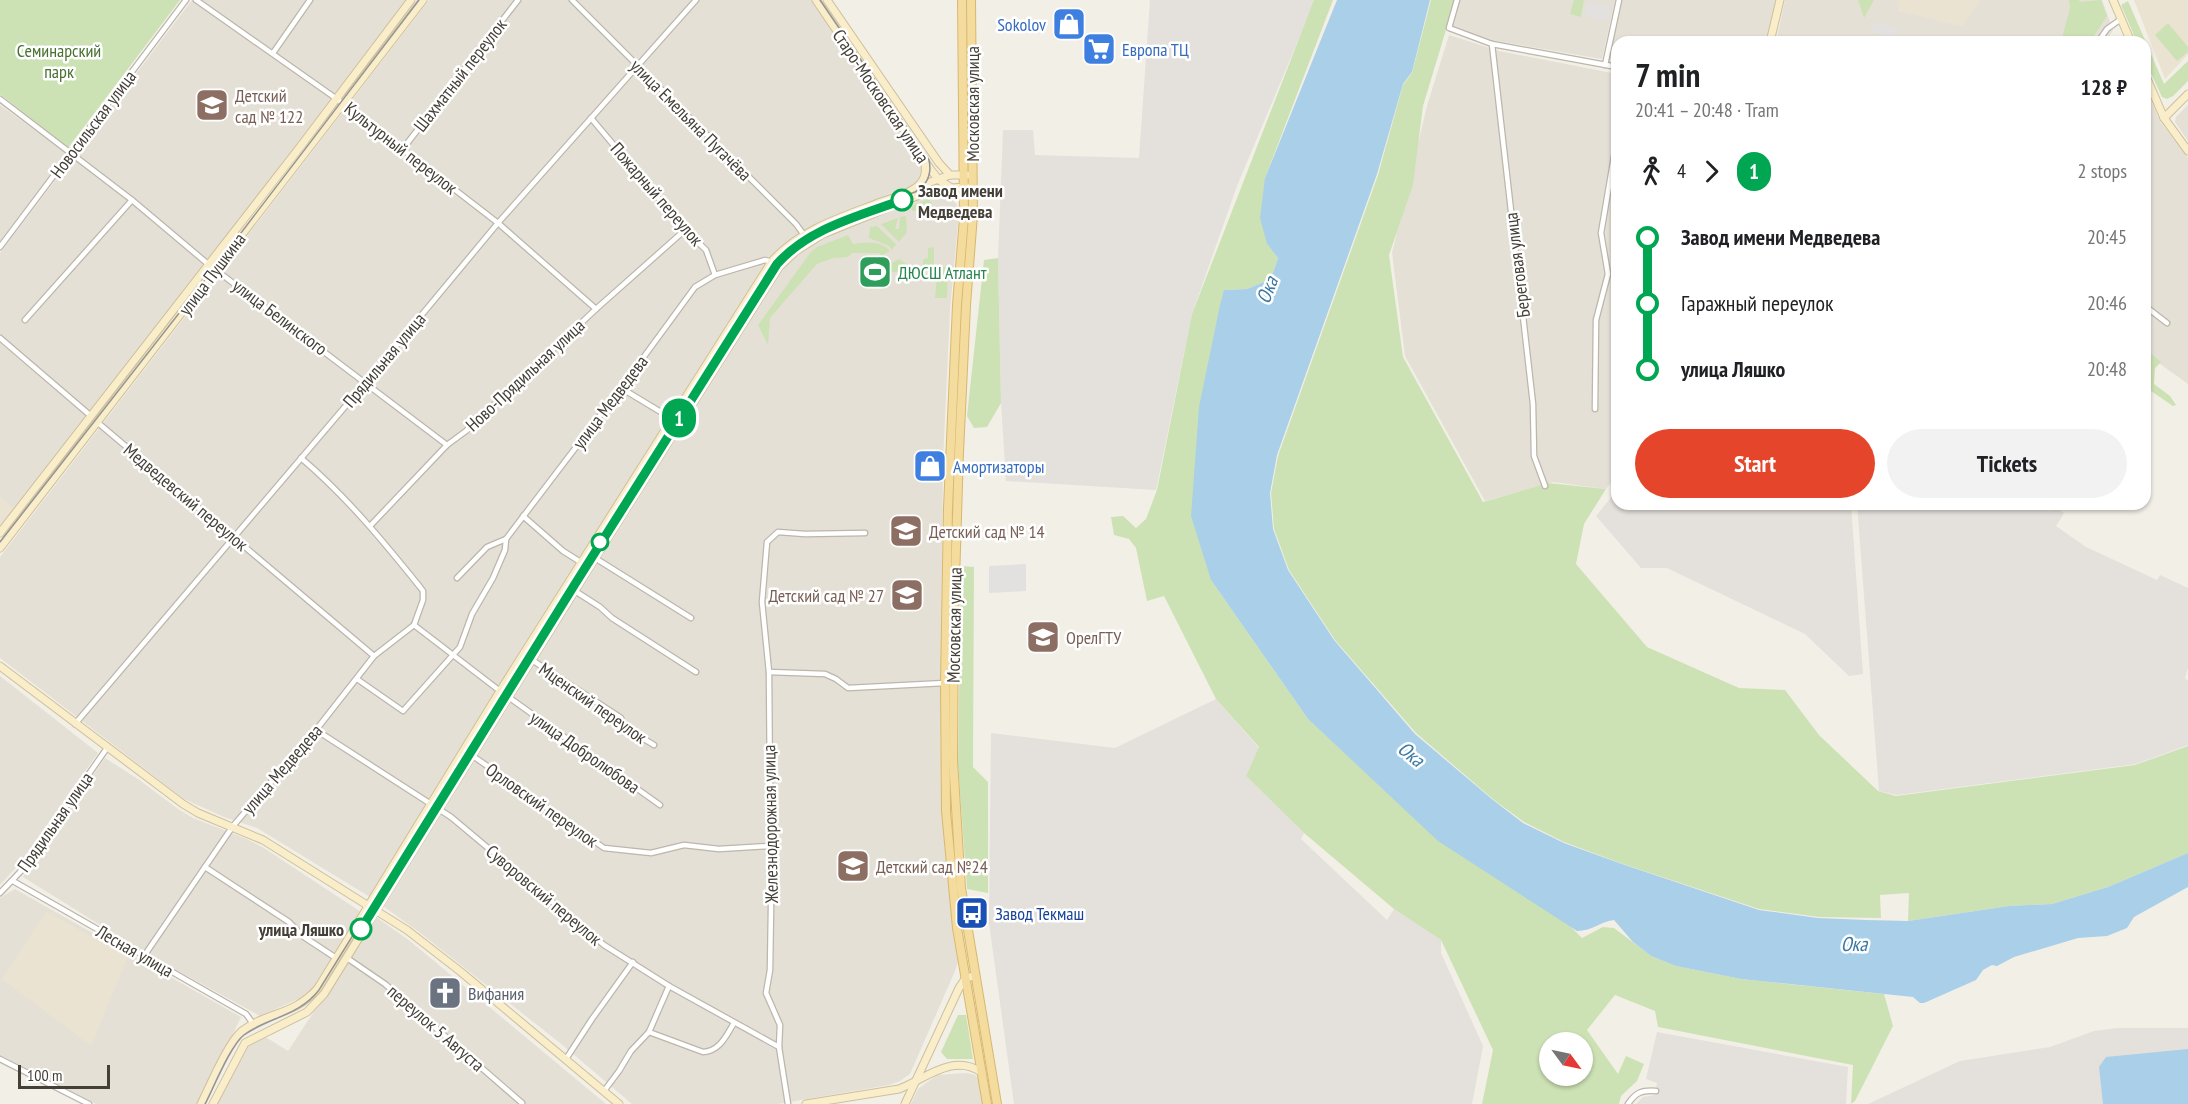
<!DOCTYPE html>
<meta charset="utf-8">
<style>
body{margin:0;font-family:"PT Sans Narrow",sans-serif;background:#f2f2f2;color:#202124;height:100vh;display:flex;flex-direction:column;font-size:22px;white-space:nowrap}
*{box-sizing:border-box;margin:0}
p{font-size:20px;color:#757577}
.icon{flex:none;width:33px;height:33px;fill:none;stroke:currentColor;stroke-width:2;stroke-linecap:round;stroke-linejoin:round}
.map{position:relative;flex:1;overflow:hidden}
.sheet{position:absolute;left:1611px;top:36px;width:540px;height:474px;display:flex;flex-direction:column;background:#fff;border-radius:18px;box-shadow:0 2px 4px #0004}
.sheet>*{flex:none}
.badge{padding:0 12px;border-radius:20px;font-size:21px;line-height:39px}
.needle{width:39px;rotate:123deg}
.tools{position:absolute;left:1539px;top:1032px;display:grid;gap:12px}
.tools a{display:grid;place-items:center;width:54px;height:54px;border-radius:50%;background:#fff;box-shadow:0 2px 4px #0004;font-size:30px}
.scale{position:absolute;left:18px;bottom:15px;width:92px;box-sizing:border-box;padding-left:6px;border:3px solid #443f37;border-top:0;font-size:16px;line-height:21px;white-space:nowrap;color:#443f37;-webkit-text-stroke:4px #fff;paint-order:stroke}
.map>.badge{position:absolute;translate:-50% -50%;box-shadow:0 0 0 3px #fff}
.legs{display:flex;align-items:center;gap:9px;height:66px;padding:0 24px;font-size:20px}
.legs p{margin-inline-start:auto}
.head{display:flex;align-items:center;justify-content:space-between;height:102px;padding:0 24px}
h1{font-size:33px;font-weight:800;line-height:45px}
.cta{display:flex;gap:12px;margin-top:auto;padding:12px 24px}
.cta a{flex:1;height:69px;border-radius:36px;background:#e5462b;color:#fff;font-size:24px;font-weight:800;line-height:69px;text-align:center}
.cta a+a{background:#f2f2f2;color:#202124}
ul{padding:0 24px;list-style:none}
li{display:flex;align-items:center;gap:21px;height:66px;font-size:22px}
li i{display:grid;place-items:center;width:9px;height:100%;margin:0 8px;background:currentColor}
li i::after{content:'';width:15px;height:15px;margin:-8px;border:4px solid;border-radius:50%;background:#fff}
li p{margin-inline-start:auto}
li:first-child i{background:linear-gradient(#0000 50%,currentColor 0)}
li:last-child i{background:linear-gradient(currentColor 50%,#0000 0)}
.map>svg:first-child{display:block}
.residential{fill:#e5e0d6}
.industrial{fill:#e4e0dc}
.education{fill:#eae3d2}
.green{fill:#cde2b4;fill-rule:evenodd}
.parking{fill:#e3e1df}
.water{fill:#a9cfe9}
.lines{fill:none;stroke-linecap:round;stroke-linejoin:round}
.street-casing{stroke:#bcb6ab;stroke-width:7}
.secondary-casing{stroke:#cdc09b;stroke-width:9}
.primary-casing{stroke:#d8b86f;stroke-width:10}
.street{stroke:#fff;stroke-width:4.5}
.secondary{stroke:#f9edca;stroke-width:7}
.primary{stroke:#f4db9e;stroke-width:8}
.tram{stroke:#959595;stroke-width:1.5}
.line-1-casing{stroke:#fff;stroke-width:14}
.line-1{stroke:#00a651;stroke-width:9}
.stop-1-dot{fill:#fff;stroke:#00a651;stroke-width:3}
.labels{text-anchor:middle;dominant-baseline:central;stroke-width:5;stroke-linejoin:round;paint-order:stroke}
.shop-label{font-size:18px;fill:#366cbe;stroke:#fff;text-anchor:start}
.park-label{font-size:18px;fill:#487030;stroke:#fff}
.street-label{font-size:18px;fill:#443f37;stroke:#fff}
.education-label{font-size:18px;fill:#785e54;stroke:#fff;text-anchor:start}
.stop-label{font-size:18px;font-weight:bold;fill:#443f37;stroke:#fff;text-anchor:start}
.leisure-label{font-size:18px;fill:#27864d;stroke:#fff;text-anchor:start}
.transit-label{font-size:18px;fill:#164399;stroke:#fff;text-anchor:start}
.worship-label{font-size:18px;fill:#5b616d;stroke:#fff;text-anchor:start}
.water-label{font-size:20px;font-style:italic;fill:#3a79a5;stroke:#fff}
</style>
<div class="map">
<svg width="2188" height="1104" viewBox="0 0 2188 1104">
<rect width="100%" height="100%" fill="#f2efe7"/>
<!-- residential -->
<g class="residential">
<path d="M192 0H407L208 264 88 414 0 529V253Z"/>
<path d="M429 0H813L920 159 923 168 921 179 916 185 907 190 805 230 770 258 621 493 370 897 257 828 224 817 184 799 0 658V557Z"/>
<path d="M1460 0H1615L1602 59 1491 40 1452 27Z"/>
<path d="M1622 0H1776L1766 42H1617V60L1609 58Z"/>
<path d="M1785 0H2102L2113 30 2105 42H1776Z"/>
<path d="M1449 35 1499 51 1617 74V475L1606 489 1553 482 1485 501 1405 356 1392 253 1427 106Z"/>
<path d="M2145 87 2161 123 2188 158V384L2145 353Z"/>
<path d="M0 105 67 154 0 241Z"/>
<path d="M2188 105V141L2175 122 2176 117Z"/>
<path d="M936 192 943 193 951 197 957 205 959 213 950 310 943 461 941 677 942 810 948 879 959 959 955 971 910 1074 900 1081 889 1085 778 1104H632L560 1043 419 932 383 906 781 267 794 255 826 235Z"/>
<path d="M0 676 98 753 20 863 0 885Z"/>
<path d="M105 758 138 779 178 809 193 818 247 839 264 848 361 912 315 986 305 996 260 1016 142 951 23 877Z"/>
<path d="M15 889 241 1017 199 1104H96L0 1055V898Z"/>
<path d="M376 917 410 941 606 1104H216L246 1047 264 1036 288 1051Z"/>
<path d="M967 1073 975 1075 980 1081 983 1104H911L918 1089 937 1075Z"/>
</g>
<!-- industrial -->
<g class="industrial">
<path d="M1150 0H1315L1237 186 1192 314 1156 490 1006 481 1001 403 998 258 1003 130H1033L1035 155 1139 158Z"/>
<path d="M1617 490V504H1851L1863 674 1849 676 1805 634 1667 568H1641L1596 516Z"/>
<path d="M1857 504H1950L1955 508 1958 504H2038L2050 511 2054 507 2064 513 2056 526 2086 547 2157 580 2160 575 2188 588V668L2185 678 2188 681V745L2136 764 1897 795 1879 791Z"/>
<path d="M1216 699 1259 748 1246 776 1304 833 1301 839 1387 920 1394 909 1441 940V953L1483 1046 1472 1104H1014L989 923 991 733 1115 748Z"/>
<path d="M2117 1028H2188V1104H1868L1960 1061 2050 1047 2094 1031Z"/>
<path d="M1657 1032 1848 1067 1846 1104H1636L1643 1097 1655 1095 1657 1083 1646 1079Z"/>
</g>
<!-- education -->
<g class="education">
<path d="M1895 0H1981L1962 26 1898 11 1900 1Z"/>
<path d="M2134 0H2188V54L2165 79Z"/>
<path d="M0 497 13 508 0 524Z"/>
<path d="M46 912 128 956 91 1046 2 979Z"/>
</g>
<!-- green -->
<g class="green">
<path d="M0 0H180L68 148 0 94Z"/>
<path d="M1314 0H1333L1265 178 1267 244 1278 258 1271 279 1247 289 1224 290 1211 580 1308 719 1441 842 1570 926 1582 938 1603 927 1614 928 1651 956 1676 966 1741 979 1884 994 1893 1026 1855 1101 1851 1104 1853 1065 1658 1027 1655 1011 1615 995 1587 1030 1618 1074 1626 1056 1644 1064 1637 1081 1621 1096 1619 1104H1482L1493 1050 1441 940 1394 909 1304 833 1246 776 1259 747 1216 699 1164 596 1147 601 1136 548 1129 539 1114 535 1111 517 1123 516 1136 528 1146 519 1157 490 1192 314ZM1550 1042H1582V1076H1550Z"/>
<path d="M1431 0H1455L1423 106 1413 185 1389 255 1403 357 1483 502 1548 483 1606 489 1584 524 1576 564 1647 647 1739 688 1785 690 1819 735 1878 791 1896 796 2135 765 2188 746V853L2108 887 2052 904 2009 906 1908 921 1909 893 1880 895 1881 918 1819 917 1759 909 1623 864 1564 842 1524 822 1494 800 1416 733 1335 640 1289 570 1274 529 1271 493 1278 456 1378 175 1403 85 1412 73Z"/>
<path d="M1574 0H1584L1581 17 1570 14Z"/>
<path d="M1858 0H1874L1864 18Z"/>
<path d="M2069 0H2079L2080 2 2101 0 2107 16 2090 42H2061L2070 8Z"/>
<path d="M2128 1 2164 84 2188 61V81L2173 96 2167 99 2162 97 2145 60V42H2137L2121 5Z"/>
<path d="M2168 23 2188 47V52L2177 61 2155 35Z"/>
<path d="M928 199 931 202 932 208 912 211 911 206Z"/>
<path d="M906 216 907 232 899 242 881 224 898 218 895 229H899L900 217Z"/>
<path d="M877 226 896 244 892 250 889 246 869 238 870 227Z"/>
<path d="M848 235 853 244C866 242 881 240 890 251L881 256 880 253H852L848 257 833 258 817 264 770 318 768 345 758 325 810 253 817 247Z"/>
<path d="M934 247V264L925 267 923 265V259L928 258V248Z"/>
<path d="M998 258 1001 403 987 427 974 428 967 416 984 260Z"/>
<path d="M899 259 910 266V272H889L886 266Z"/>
<path d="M942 267H948L947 298H935L937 272Z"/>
<path d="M2145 348 2161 362 2155 368 2154 384 2170 396 2176 405 2173 406 2145 387Z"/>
<path d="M961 566 974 567 973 767 988 782V893L967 889 958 764Z"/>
<path d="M958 1015H966L973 1059H947L941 1052Z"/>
</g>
<!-- parking -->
<g class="parking">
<path d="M1588 2 1611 8 1607 21 1585 16Z"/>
<path d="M1873 22 1897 28 1895 40 1886 38V35L1871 32Z"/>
<path d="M1026 564V591L989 593V566Z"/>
</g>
<!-- water -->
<g class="water">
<path d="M1337 0H1430L1412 72 1403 84 1377 174 1277 455 1270 493 1273 529 1288 570 1334 640 1415 734 1493 800 1523 823 1564 843 1622 864 1759 910 1818 918 1866 920 1908 921 2009 906 2052 904 2108 887 2188 853V887L2134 917 2127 928 2107 936 2078 938 2014 957 1997 966 1992 965 1983 970 1976 980 1924 1003H1920L1913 997 1741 979 1676 966 1651 956 1633 942 1614 920C1599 922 1593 931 1577 931L1438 841 1308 719 1211 580 1191 516 1199 407 1220 305 1224 290 1247 289 1271 279 1278 258 1267 244 1260 218 1265 178Z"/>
<path d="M2188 1049V1104H2103L2099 1067 2106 1057Z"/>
</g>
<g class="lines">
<!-- street casing -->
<g class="street-casing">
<g id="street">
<path d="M196 0 344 104 498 223 596 309"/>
<path d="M572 0 796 224 809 242"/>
<path d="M1457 0 1449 28 1492 44 1617 67"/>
<path d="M2098 42 2107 29 2121 19"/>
<path d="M1492 44 1533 404 1534 456 1545 486"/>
<path d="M273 53 310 0"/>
<path d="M1605 65 1619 0"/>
<path d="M0 99 132 200 208 264 447 445"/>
<path d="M591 118 685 230 706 250 715 275"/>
<path d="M402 150 518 0"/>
<path d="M0 247 186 0"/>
<path d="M2145 306 2167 323"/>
<path d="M25 320 132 200"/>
<path d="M0 338 91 416"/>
<path d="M621 388 679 423"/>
<path d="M1595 409 1596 320 1608 274 1601 233 1617 139"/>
<path d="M97 422 374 656"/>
<path d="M523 516 563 551 582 563"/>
<path d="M370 526 447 445 466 431 596 309 685 230"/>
<path d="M595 558 691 618"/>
<path d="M457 578 487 547 506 539 621 388 695 287 715 275 765 260 772 262"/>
<path d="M575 591 600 607 612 618 696 672"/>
<path d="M414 625 500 691 660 805"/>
<path d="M532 660 621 718 624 727 654 745"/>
<path d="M769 672 825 674 836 679 848 688 945 683"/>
<path d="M357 679 403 711 460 647 472 614 493 578 505 550 506 539"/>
<path d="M75 724 366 382 498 223 696 0"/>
<path d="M316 730 451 817 604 945 669 986 779 1047"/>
<path d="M473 756 604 848 651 853 684 845 719 849 769 846"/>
<path d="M205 867 289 922 304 937 336 958"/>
<path d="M13 881 246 1014 254 1025"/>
<path d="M0 893 21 871 107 748"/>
<path d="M144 956 233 826 316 730 374 656 414 625 423 600V591L420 587C383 541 346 496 301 458"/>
<path d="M347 958 385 984 522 1103"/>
<path d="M649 1032 703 1052C720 1051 726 1036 734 1023"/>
<path d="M0 1059 89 1104"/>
<path d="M566 1059 592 1019 633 962"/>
<path d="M604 1091 619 1071 631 1051 649 1032 669 986"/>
<path d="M788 1104 779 1047 780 1025 766 993 770 970 771 908 769 672 762 602 767 542 778 532 805 534 865 533"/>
<path d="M1628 1104C1636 1092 1642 1090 1656 1091"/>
</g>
</g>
<!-- secondary casing -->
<g class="secondary-casing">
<g id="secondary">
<path d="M816 0 931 170 939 180 950 187"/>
<path d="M827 0 939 163 950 175H967"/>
<path d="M2113 0 2131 42"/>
<path d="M1770 42 1780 0"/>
<path d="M2145 74 2164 118 2188 151"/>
<path d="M2164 118 2188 94"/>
<path d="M919 186 950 175"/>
<path d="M0 533 300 147 411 0"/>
<path d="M0 548 423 0"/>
<path d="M0 666 183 804 198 813 263 840 407 930 461 972 619 1104"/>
<path d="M201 1104C210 1086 228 1043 242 1031 266 1012 294 1016 318 988L500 691 772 261C801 229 842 217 881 202 893 198 910 194 919 185 927 177 926 168 924 158"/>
<path d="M213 1104 245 1043 307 1012 324 994 595 558 779 267 796 251 823 234 934 189 967 187"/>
<path d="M806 1104 899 1089C925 1079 953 1053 981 1072"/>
<path d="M905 1104 959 988 965 979 975 975"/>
</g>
</g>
<!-- primary casing -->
<g class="primary-casing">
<g id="primary">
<path d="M962 0 964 218 957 305 948 508 945 683 946 811 957 928 987 1104"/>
<path d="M971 0 973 215 966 305 959 452 954 613 953 760 961 888 997 1104"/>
</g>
</g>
<!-- street -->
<use href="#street" class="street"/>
<!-- secondary -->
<use href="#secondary" class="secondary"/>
<!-- primary -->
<use href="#primary" class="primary"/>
<!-- tram -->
<g class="tram">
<path d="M0 542 205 280 419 0"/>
<path d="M205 1104C213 1089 231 1044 244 1035 269 1017 299 1016 319 990L583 564 775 263C810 224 867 210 915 192 927 185 932 174 929 160L820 0"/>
</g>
</g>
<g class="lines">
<!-- line-1 casing -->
<g class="line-1-casing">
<path id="line-1" d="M361 929 575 584 777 264C809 228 859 216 902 200"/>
</g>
<!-- line-1 -->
<use href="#line-1" class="line-1"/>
</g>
<!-- icons -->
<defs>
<g id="shop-square" transform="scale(1.725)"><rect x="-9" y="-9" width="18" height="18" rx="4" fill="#3f7fe0" stroke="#fff"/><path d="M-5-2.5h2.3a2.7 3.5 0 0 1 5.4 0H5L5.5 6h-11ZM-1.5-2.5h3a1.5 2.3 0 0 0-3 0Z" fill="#fff"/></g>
<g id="supermarket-square" transform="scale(1.725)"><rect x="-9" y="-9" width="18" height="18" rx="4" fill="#3f7fe0" stroke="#fff"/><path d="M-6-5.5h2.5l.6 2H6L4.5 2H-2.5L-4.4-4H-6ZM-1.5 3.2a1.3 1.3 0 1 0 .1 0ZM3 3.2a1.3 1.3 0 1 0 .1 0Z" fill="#fff"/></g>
<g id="school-square" transform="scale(1.725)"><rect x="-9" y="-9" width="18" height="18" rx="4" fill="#8d6e63" stroke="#fff"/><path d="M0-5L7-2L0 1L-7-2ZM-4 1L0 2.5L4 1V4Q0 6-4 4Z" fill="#fff"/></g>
<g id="stadium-square" transform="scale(1.725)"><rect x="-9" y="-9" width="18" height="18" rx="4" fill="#2e9e5b" stroke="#fff"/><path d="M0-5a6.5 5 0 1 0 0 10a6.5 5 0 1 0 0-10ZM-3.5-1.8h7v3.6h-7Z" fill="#fff"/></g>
<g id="university-square" transform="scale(1.725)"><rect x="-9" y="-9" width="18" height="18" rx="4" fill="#8d6e63" stroke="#fff"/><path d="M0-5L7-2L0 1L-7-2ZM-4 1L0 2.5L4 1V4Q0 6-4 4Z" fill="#fff"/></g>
<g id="bus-square" transform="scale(1.725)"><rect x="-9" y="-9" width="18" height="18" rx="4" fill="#1a4fb4" stroke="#fff"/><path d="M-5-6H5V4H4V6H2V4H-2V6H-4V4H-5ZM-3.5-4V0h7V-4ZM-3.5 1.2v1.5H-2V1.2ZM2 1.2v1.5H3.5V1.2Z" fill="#fff"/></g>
<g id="church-square" transform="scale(1.725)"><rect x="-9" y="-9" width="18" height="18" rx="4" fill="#6b7280" stroke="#fff"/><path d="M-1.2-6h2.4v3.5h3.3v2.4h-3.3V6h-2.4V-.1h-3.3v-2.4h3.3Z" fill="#fff"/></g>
</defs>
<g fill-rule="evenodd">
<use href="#shop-square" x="1069" y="24"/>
<use href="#supermarket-square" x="1099" y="49"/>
<use href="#school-square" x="212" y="105"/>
<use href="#stadium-square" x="875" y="272"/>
<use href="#shop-square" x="930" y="466"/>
<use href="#school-square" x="906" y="531"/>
<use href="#school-square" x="907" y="595"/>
<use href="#university-square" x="1043" y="637"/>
<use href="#school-square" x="853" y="866"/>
<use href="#bus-square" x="972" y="913"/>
<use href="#church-square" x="445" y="993"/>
</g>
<!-- markers -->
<g class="stop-1-dot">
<circle cx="902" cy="200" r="10"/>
<circle cx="600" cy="542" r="8"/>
<circle cx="361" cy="929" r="10"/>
</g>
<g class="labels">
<!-- shop labels -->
<g class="shop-label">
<text x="1046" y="24" text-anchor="end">Sokolov</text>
<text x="1122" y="49">Европа ТЦ</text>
<text x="953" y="466">Амортизаторы</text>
</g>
<!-- park labels -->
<g class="park-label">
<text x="59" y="50">Семинарский<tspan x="59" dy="21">парк</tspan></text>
</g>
<!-- street labels -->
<g class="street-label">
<text transform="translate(460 75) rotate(-52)">Шахматный переулок</text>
<text transform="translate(881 96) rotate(56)">Старо-Московская улица</text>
<text transform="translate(972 104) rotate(-90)">Московская улица</text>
<text transform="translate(691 120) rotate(45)">улица Емельяна Пугачёва</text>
<text transform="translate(93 124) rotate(-53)">Новосильская улица</text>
<text transform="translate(401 148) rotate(38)">Культурный переулок</text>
<text transform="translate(657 194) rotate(49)">Пожарный переулок</text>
<text transform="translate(1517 265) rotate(-97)">Береговая улица</text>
<text transform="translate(212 274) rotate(-53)">улица Пушкина</text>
<text transform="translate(280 317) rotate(37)">улица Белинского</text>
<text transform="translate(384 360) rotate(-50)">Прядильная улица</text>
<text transform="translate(525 375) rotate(-43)">Ново-Прядильная улица</text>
<text transform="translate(610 402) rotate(-53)">улица Медведева</text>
<text transform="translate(186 497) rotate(40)">Медведевский переулок</text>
<text transform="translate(954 625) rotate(-89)">Московская улица</text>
<text transform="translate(593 703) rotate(35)">Мценский переулок</text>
<text transform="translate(585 752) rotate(35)">улица Добролюбова</text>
<text transform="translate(282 769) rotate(-49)">улица Медведева</text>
<text transform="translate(542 805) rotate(35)">Орловский переулок</text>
<text transform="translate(55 822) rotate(-55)">Прядильная улица</text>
<text transform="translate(770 824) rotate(-91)">Железнодорожная улица</text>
<text transform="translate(544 895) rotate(40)">Суворовский переулок</text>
<text transform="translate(135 951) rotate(30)">Лесная улица</text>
<text transform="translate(436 1028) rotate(41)">переулок 5 Августа</text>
</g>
<!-- education labels -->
<g class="education-label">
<text x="235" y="95">Детский<tspan x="235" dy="21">сад № 122</tspan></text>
<text x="929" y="531">Детский сад № 14</text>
<text x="884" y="595" text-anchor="end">Детский сад № 27</text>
<text x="1066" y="637">ОрелГТУ</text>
<text x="876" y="866">Детский сад №24</text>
</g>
<!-- stop labels -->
<g class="stop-label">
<text x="918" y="190">Завод имени<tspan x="918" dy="21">Медведева</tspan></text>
<text x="344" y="929" text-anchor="end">улица Ляшко</text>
</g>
<!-- leisure labels -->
<g class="leisure-label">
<text x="898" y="272">ДЮСШ Атлант</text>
</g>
<!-- transit labels -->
<g class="transit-label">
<text x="995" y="913">Завод Текмаш</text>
</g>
<!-- worship labels -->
<g class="worship-label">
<text x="468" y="993">Вифания</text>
</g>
<!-- water labels -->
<g class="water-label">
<text transform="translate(1267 290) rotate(-69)">Ока</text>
<text transform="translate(1411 754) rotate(39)">Ока</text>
<text x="1854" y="944">Ока</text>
</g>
</g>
</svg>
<div class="tools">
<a><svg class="needle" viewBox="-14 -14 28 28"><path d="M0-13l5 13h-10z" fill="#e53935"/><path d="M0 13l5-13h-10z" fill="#757577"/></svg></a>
</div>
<div class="scale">100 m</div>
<b class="badge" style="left:679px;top:418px;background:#00a651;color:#fff">1</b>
<section class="sheet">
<div class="head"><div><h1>7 min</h1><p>20:41 – 20:48 · Tram</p></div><b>128 ₽</b></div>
<div class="legs"><svg class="icon" aria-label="walk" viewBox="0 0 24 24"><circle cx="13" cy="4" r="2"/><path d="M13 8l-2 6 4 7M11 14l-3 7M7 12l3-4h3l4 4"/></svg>4<svg class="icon" aria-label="forward" viewBox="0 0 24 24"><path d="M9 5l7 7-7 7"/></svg><b class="badge" style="background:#00a651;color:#fff">1</b><p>2 stops</p></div>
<ul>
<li><i style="color:#00a651"></i><b>Завод имени Медведева</b><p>20:45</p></li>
<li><i style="color:#00a651"></i><span>Гаражный переулок</span><p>20:46</p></li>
<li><i style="color:#00a651"></i><b>улица Ляшко</b><p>20:48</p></li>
</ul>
<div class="cta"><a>Start</a><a>Tickets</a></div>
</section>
</div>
